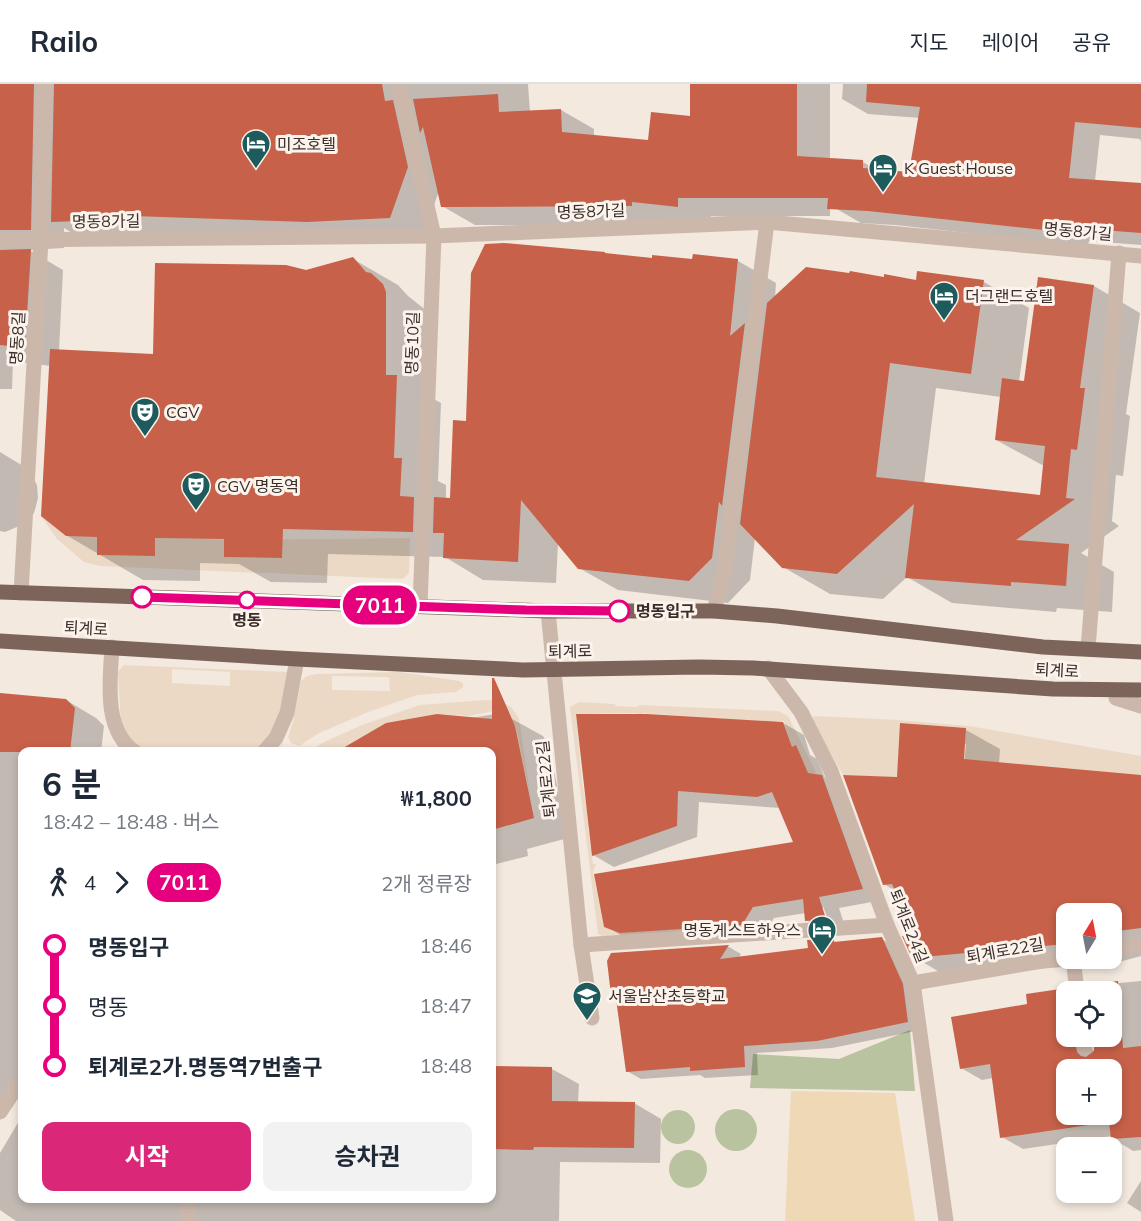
<!DOCTYPE html>
<html lang="ko">
<meta charset="utf-8">
<style>
body{margin:0;font-family:Mulish,"Noto Sans KR",sans-serif;background:#f2f2f3;color:#1f2937;height:100vh;display:flex;flex-direction:column;font-size:22px;white-space:nowrap}
*{box-sizing:border-box;margin:0}
p{font-size:20px;color:#747a83}
.icon{flex:none;width:33px;height:33px;fill:none;stroke:currentColor;stroke-width:2;stroke-linecap:round;stroke-linejoin:round}
.map{position:relative;flex:1;overflow:hidden}
.side{position:absolute;left:18px;top:663px;width:478px;height:456px;display:flex;flex-direction:column;background:#fff;border-radius:12px;box-shadow:0 3px 9px #0003}
.side>*{flex:none}
.badge{padding:0 12px;border-radius:20px;font-size:21px;line-height:39px}
.needle{width:39px;rotate:10deg}
.tools{position:absolute;left:1056px;top:819px;display:grid;gap:12px}
.tools a{display:grid;place-items:center;width:66px;height:66px;border-radius:12px;background:#fff;box-shadow:0 3px 9px #0003;font-size:30px}
.map>.badge{position:absolute;translate:-50% -50%;box-shadow:0 0 0 3px #fff}
.legs{display:flex;align-items:center;gap:9px;height:66px;padding:0 24px;font-size:20px}
.legs p{margin-inline-start:auto}
.summary{display:flex;align-items:center;justify-content:space-between;height:102px;padding:0 24px}
h1{font-size:33px;font-weight:700;line-height:45px}
.button{display:flex;gap:12px;margin-top:auto;padding:12px 24px}
.button a{flex:1;height:69px;border-radius:12px;background:#db2777;color:#fff;font-size:24px;font-weight:700;line-height:69px;text-align:center}
.button a+a{background:#f2f2f3;color:#1f2937}
ul{padding:0 24px;list-style:none}
li{display:flex;align-items:center;gap:21px;height:60px;font-size:22px}
li i{display:grid;place-items:center;width:9px;height:100%;margin:0 8px;background:currentColor}
li i::after{content:'';width:15px;height:15px;margin:-8px;border:4px solid;border-radius:50%;background:#fff}
li p{margin-inline-start:auto}
li:first-child i{background:linear-gradient(#0000 50%,currentColor 0)}
li:last-child i{background:linear-gradient(currentColor 50%,#0000 0)}
header{display:flex;align-items:center;gap:36px;box-sizing:border-box;height:84px;padding:0 30px;background:#fff;border-bottom:2px solid #e0e1e3}
header strong{font-size:28px}
nav{display:flex;gap:33px;margin-inline-start:auto;font-size:21px}
.map>svg:first-child{display:block}
.green{fill:#b9c39f}
.sand{fill:#eed8b6}
.plaza{fill:#ebd9c6;fill-rule:evenodd}
.shadow{fill:#0003;fill-rule:evenodd}
.building{fill:#c76149;fill-rule:evenodd}
.lines{fill:none;stroke-linecap:round;stroke-linejoin:round}
.minor{stroke:#ccb8ab;stroke-width:15}
.major{stroke:#7c645b;stroke-width:15}
.line-1-casing{stroke:#fff;stroke-width:14}
.line-1{stroke:#e6007e;stroke-width:9}
.stop-1-dot{fill:#fff;stroke:#e6007e;stroke-width:3}
.labels{text-anchor:middle;dominant-baseline:central;stroke-width:6;stroke-linejoin:round;paint-order:stroke}
.poi-label{font-size:16px;fill:#3a2e2a;stroke:#fbf3ec;text-anchor:start}
.street-label{font-size:16px;fill:#3a2e2a;stroke:#fbf3ec}
.stop-label{font-size:16px;font-weight:bold;fill:#3a2e2a;stroke:#fbf3ec;text-anchor:start}
</style>
<header>
<strong>Railo</strong>
<nav><a>지도</a><a>레이어</a><a>공유</a></nav>
</header>
<div class="map">
<svg width="1141" height="1137" viewBox="0 0 1141 1137">
<rect width="100%" height="100%" fill="#f3e9df"/>
<!-- green -->
<g class="green">
<path d="M910 946 915 1007 750 1004 753 970 839 975Z"/>
<circle cx="736" cy="1046" r="21"/>
<circle cx="678" cy="1043" r="17"/>
<circle cx="688" cy="1085" r="19"/>
</g>
<!-- sand -->
<path class="sand" d="M791 1007 895 1009 915 1137H785Z"/>
<!-- plaza -->
<g class="plaza">
<path d="M41 432 66 452 242 456 410 454 409 489 403 495 100 482 84 478 57 455ZM97 457 155 458V472L97 471ZM225 459 282 460V474L225 473Z"/>
<path d="M124 581 288 588 287 629 264 667 145 668 137 663 121 641 118 588ZM172 585 230 588V602L172 599Z"/>
<path d="M400 588 459 597 463 599V603L456 608 417 611 368 628 319 649 299 662 291 659 288 653 293 638 301 597 307 592 316 590ZM332 592 389 593 390 607 332 606Z"/>
<path d="M486 616 499 617 511 623 519 634 531 716 516 642 508 630 493 627 470 632 437 630 398 637 369 649 336 667 311 668 320 660 362 641 420 621Z"/>
<path d="M579 618 614 620 617 622 636 623 640 621 778 627 788 632 816 688 810 694 796 661 792 663 784 637 768 638 642 629V632L635 629 576 630 582 698 590 740 588 744 593 780H596L593 788 604 843 618 848 697 840 693 846 618 855 602 852 598 850 570 623Z"/>
<path d="M814 632 898 636 969 642 1141 672V691L975 697 843 691 811 636ZM901 639 966 644 965 663Z"/>
</g>
<!-- shadow -->
<g class="shadow">
<path d="M0 0H528L530 28 561 26 594 45V52L649 58 691 34 699 0H830V132H711L710 141H475L442 122 439 107 423 152 86 157 64 144V164L29 166 63 186 59 267 155 272 306 187 353 175 398 201 408 212 427 227 430 313 441 319 438 397 446 401V415L452 416 467 338 608 171 694 177H738L776 199 775 214 885 195 984 198 1029 224 1019 298 1025 299 1040 195 1094 202 1140 229 1126 330 1130 332 1123 392 1116 391 1112 437 1119 442 1081 469 1114 488 1112 528 1057 524 1056 528 952 519 907 493 883 515 830 510 783 483 755 454 750 496 728 519 618 506 579 484 558 459 556 499 483 496 445 473 328 470 327 499 271 498 239 480 200 479V497L143 496 66 451 51 282 13 277 12 305H0ZM936 304 1001 313 996 356 1044 382 1041 413 924 400Z"/>
<path d="M843 0H1141V58L1140 55 1100 51 1095 97 1141 100V161L1089 157 1088 162 895 141 861 139 835 124 863 78 878 87 911 90 920 34 868 30 842 15Z"/>
<path d="M0 368 28 385 37 401 38 414 34 429 24 440 5 448 0 447Z"/>
<path d="M0 610 66 616 96 634 104 642 101 668H22V999L0 1024Z"/>
<path d="M501 629 543 652 549 663 568 754 527 765 528 772 492 781V668L471 634Z"/>
<path d="M578 632 783 639 804 651 810 671 817 675 825 694 843 704 883 816 839 824 846 846 827 848 806 836V829L774 834 763 852 626 854 605 842 795 759 780 724 699 718 697 753 614 783 593 771ZM823 822 830 842 827 843 823 830Z"/>
<path d="M902 641 966 646 1000 665 999 680 1141 693V872L1119 878 948 893 914 873 917 852 897 808 884 800 898 695ZM963 660H966L964 683ZM1066 830H1112V874H1066Z"/>
<path d="M882 855 895 863 921 946 832 964 757 969 758 991 705 994 700 991 641 995 627 987 612 870 729 863 741 870 739 874 809 866 832 856 838 859Z"/>
<path d="M1141 897V1066L1133 1067 1112 1054V1052L1023 1065 1002 1053 993 994 982 996 961 984 1029 921 1066 906 1070 908H1066V952H1071L1095 967V963L1077 952H1112V908L1087 902ZM1066 986H1112V1030H1066Z"/>
<path d="M492 984 552 985 579 1000 578 1019H634L661 1035 660 1079 560 1078 559 1137H16L0 1126V1069L22 1032V1114H492Z"/>
<path d="M1141 1097V1128L1127 1119Z"/>
</g>
<!-- building -->
<g class="building">
<path d="M0 0H34L31 146H0Z"/>
<path d="M54 0H382L385 17 393 16 408 83 390 134 307 138 133 132V133H82L79 137 51 138Z"/>
<path d="M690 0H797V72L863 76V84L909 88 920 23 866 18 867 0H1141V44L1075 38 1069 94 1141 99V149L1063 143V148L868 127 827 125 828 114H678V123L632 118V122L441 123 423 43 420 49 413 15 498 10 499 28 561 25 562 48 648 56 651 28 690 32Z"/>
<path d="M504 159 605 168V169L652 174V171L692 175 693 170 738 175 730 252 745 239 722 422 719 418 712 474 689 497 578 485 521 416 518 478 443 474 444 449H433L434 413 450 414 453 336 466 337 471 189 485 160Z"/>
<path d="M31 165 25 264 0 261V166Z"/>
<path d="M353 173 366 188 371 189 383 200 386 208V291H397L394 374H402L400 412 414 413 413 448 283 445 282 474 224 473V455L155 454V472L97 471V453L66 452 41 432 50 265 153 270 155 179 286 181 306 186Z"/>
<path d="M806 183 849 189 850 187 884 193V190L916 196 917 187 984 196 971 290 890 279 876 393 1040 411 1045 362 995 356 1002 294 1024 297 1038 193 1094 201 1080 304H1085L1077 366 1071 365 1066 414 1075 415 1016 456 1069 460 1066 502 1011 498V502L905 494 914 420 837 490 782 484 740 440 767 219Z"/>
<path d="M492 594H494L515 642 534 734 492 746V668H336L386 639 437 630 492 635Z"/>
<path d="M0 609 66 615 75 624 70 668H0Z"/>
<path d="M576 630H647L783 638 792 663 796 661 808 689 822 691 863 805 819 813 826 835 805 837 803 815 753 823 742 841 620 849 604 843 594 790 793 758 772 708 757 713 678 707 677 742 592 772Z"/>
<path d="M900 639 966 644 964 675 1141 691V844L1118 847 1117 849 1112 851V830H1066V860L912 874 902 852 914 850 892 800 883 801 843 691 897 693Z"/>
<path d="M882 853 903 900 908 938 817 957 744 962 745 983 690 987V983L626 988 616 915 611 911 607 877 611 869 729 861 720 875 808 864 807 856 833 854 834 858Z"/>
<path d="M1118 897 1123 964 1141 962V1053L1111 1055 1109 1038 1000 1054 990 980 960 985 951 933 1027 920 1026 910 1067 904 1066 952H1074L1077 968 1081 972 1086 973 1094 967V952H1112V908H1087L1086 901ZM1066 986H1112V1030H1066Z"/>
<path d="M492 982 552 983V1017L635 1018 634 1064 534 1063 533 1066 492 1065Z"/>
</g>
<g class="lines">
<!-- minor -->
<g class="minor">
<path d="M399 0 434 152 420 522"/>
<path d="M0 156 434 152 767 138 1141 172"/>
<path d="M21 509 41 156 44 0"/>
<path d="M548 527 581 861 592 934"/>
<path d="M714 527 724 489 767 138"/>
<path d="M112 563C110 597 103 646 135 668"/>
<path d="M1088 565 1119 169"/>
<path d="M768 584 801 628 831 687 887 841 913 899 946 1137"/>
<path d="M1116 614 1141 622"/>
<path d="M264 668 276 654 287 629 297 575"/>
<path d="M581 861 887 841"/>
<path d="M1112 866 1141 860"/>
<path d="M1073 874 1077 908"/>
<path d="M913 899 1066 873"/>
<path d="M1084 952 1085 963"/>
<path d="M0 1028 22 995"/>
<path d="M188 1114V1137"/>
</g>
<!-- major -->
<g class="major">
<path d="M0 508 548 527H714L777 532 1043 563 1141 568"/>
<path d="M0 557 297 575 523 586 699 583 753 584 1053 605 1141 606"/>
</g>
</g>
<g class="lines">
<!-- line-1 casing -->
<g class="line-1-casing">
<path id="line-1" d="M142 513 526 526 619 527"/>
</g>
<!-- line-1 -->
<use href="#line-1" class="line-1"/>
</g>
<!-- icons -->
<defs>
<g id="hotel-pin" transform="scale(1.5)"><path d="M0 17L-7.5 6A9.5 9.5 0 1 1 7.5 6Z" fill="#1e5b5c" stroke="#fbf3ec"/><path d="M-6-4.5h1.5V1H6V5H4.5V3h-9V5H-6ZM-4 0a1.8 1.8 0 1 1 3.6 0ZM.5 0V-2.5h3Q6-2.5 6 0Z" fill="#fff"/></g>
<g id="theatre-pin" transform="scale(1.5)"><path d="M0 17L-7.5 6A9.5 9.5 0 1 1 7.5 6Z" fill="#1e5b5c" stroke="#fbf3ec"/><path d="M-5-5.5Q0-4 5-5.5V0Q5 5 0 6Q-5 5-5 0ZM-3.3-2.5H-1v1.5H-3.3ZM1-2.5H3.3v1.5H1ZM-2.8 1Q0 5.5 2.8 1Z" fill="#fff"/></g>
<g id="school-pin" transform="scale(1.5)"><path d="M0 17L-7.5 6A9.5 9.5 0 1 1 7.5 6Z" fill="#1e5b5c" stroke="#fbf3ec"/><path d="M0-5L7-2L0 1L-7-2ZM-4 1L0 2.5L4 1V4Q0 6-4 4Z" fill="#fff"/></g>
</defs>
<g fill-rule="evenodd">
<use href="#hotel-pin" x="256" y="60"/>
<use href="#hotel-pin" x="883" y="84"/>
<use href="#hotel-pin" x="944" y="212"/>
<use href="#theatre-pin" x="145" y="328"/>
<use href="#theatre-pin" x="196" y="402"/>
<use href="#hotel-pin" x="822" y="846"/>
<use href="#school-pin" x="587" y="912"/>
</g>
<!-- markers -->
<g class="stop-1-dot">
<circle cx="142" cy="513" r="10"/>
<circle cx="247" cy="516" r="8"/>
<circle cx="619" cy="527" r="10"/>
</g>
<g class="labels">
<!-- poi labels -->
<g class="poi-label">
<text x="277" y="60">미조호텔</text>
<text x="904" y="84">K Guest House</text>
<text x="965" y="212">더그랜드호텔</text>
<text x="166" y="328">CGV</text>
<text x="217" y="402">CGV 명동역</text>
<text x="801" y="846" text-anchor="end">명동게스트하우스</text>
<text x="608" y="912">서울남산초등학교</text>
</g>
<!-- street labels -->
<g class="street-label">
<text transform="translate(591 127) rotate(-2)">명동8가길</text>
<text transform="translate(106 137) rotate(-1)">명동8가길</text>
<text transform="translate(1078 147) rotate(5)">명동8가길</text>
<text transform="translate(17 254) rotate(-87)">명동8길</text>
<text transform="translate(412 259) rotate(-88)">명동10길</text>
<text transform="translate(86 544) rotate(3)">퇴계로</text>
<text transform="translate(570 567) rotate(-1)">퇴계로</text>
<text transform="translate(1057 586) rotate(3)">퇴계로</text>
<text transform="translate(546 695) rotate(-96)">퇴계로22길</text>
<text transform="translate(909 842) rotate(68)">퇴계로24길</text>
<text transform="translate(1005 866) rotate(-10)">퇴계로22길</text>
</g>
<!-- stop labels -->
<g class="stop-label">
<text x="636" y="527">명동입구</text>
<text x="247" y="536" text-anchor="middle">명동</text>
</g>
</g>
</svg>
<div class="tools">
<a><svg class="needle" viewBox="-14 -14 28 28"><path d="M0-13l5 13h-10z" fill="#e53935"/><path d="M0 13l5-13h-10z" fill="#747a83"/></svg></a>
<a><svg class="icon" aria-label="locate" viewBox="0 0 24 24"><circle cx="12" cy="12" r="6"/><path d="M12 2v4M12 18v4M2 12h4M18 12h4"/></svg></a>
<a>+</a>
<a>−</a>
</div>
<b class="badge" style="left:380px;top:521px;background:#e6007e;color:#fff">7011</b>
<section class="side">
<div class="summary"><div><h1>6 분</h1><p>18:42 – 18:48 · 버스</p></div><b>₩1,800</b></div>
<div class="legs"><svg class="icon" aria-label="walk" viewBox="0 0 24 24"><circle cx="13" cy="4" r="2"/><path d="M13 8l-2 6 4 7M11 14l-3 7M7 12l3-4h3l4 4"/></svg>4<svg class="icon" aria-label="forward" viewBox="0 0 24 24"><path d="M9 5l7 7-7 7"/></svg><b class="badge" style="background:#e6007e;color:#fff">7011</b><p>2개 정류장</p></div>
<ul>
<li><i style="color:#e6007e"></i><b>명동입구</b><p>18:46</p></li>
<li><i style="color:#e6007e"></i><span>명동</span><p>18:47</p></li>
<li><i style="color:#e6007e"></i><b>퇴계로2가.명동역7번출구</b><p>18:48</p></li>
</ul>
<div class="button"><a>시작</a><a>승차권</a></div>
</section>
</div>
